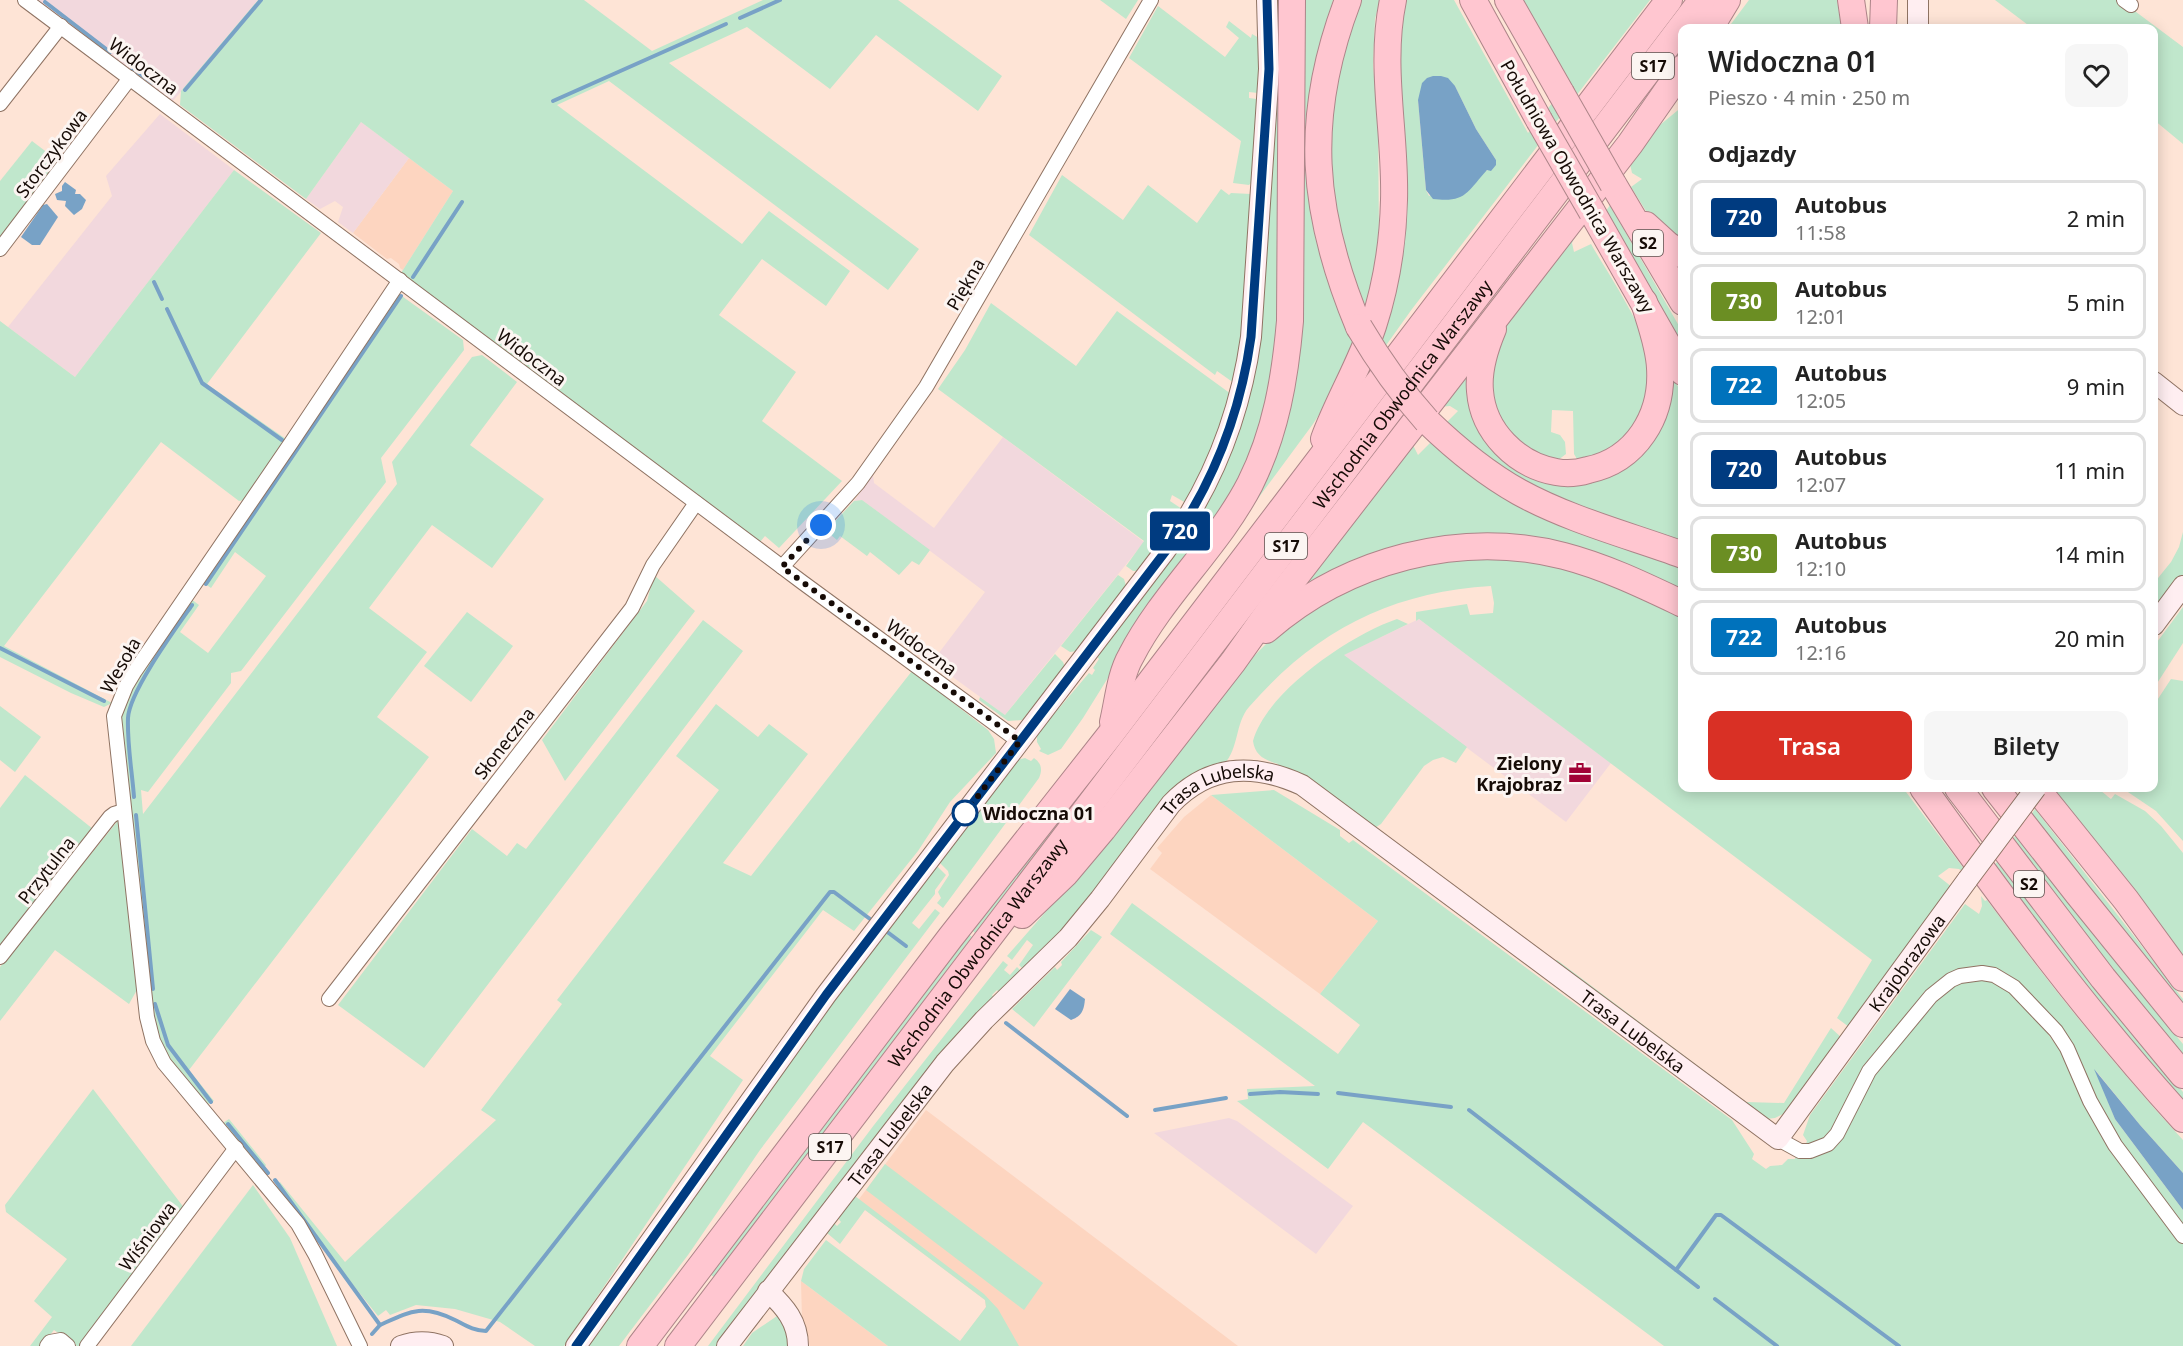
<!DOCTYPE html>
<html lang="pl">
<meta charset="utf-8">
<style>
body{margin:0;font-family:"Noto Sans",sans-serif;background:#f6f6f6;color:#222;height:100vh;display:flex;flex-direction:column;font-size:22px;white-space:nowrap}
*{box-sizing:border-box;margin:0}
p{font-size:20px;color:#767676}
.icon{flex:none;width:33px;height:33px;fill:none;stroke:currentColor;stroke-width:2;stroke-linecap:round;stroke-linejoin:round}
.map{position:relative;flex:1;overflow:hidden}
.drawer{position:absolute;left:1678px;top:24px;width:480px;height:768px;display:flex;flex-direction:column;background:#fff;border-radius:12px;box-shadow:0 3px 15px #0003}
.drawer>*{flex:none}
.badge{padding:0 12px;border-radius:4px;font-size:21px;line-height:39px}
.you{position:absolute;width:30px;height:30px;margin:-15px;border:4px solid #fff;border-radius:50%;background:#1a73e8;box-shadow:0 0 0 9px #1a73e833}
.map>.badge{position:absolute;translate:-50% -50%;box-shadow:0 0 0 3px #fff}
h2{padding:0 30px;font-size:22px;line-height:54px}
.round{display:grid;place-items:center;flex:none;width:63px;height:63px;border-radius:12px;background:#f6f6f6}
.headline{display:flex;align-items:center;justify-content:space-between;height:102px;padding:0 30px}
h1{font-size:28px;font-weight:600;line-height:45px}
.button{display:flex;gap:12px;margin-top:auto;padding:12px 30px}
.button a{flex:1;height:69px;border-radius:12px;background:#d93025;color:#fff;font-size:24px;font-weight:600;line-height:69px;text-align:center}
.button a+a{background:#f6f6f6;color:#222}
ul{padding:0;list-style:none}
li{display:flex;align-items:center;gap:18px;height:75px;margin:0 12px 9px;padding:0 18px;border:3px solid #e0e0e0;border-radius:12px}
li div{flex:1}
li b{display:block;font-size:22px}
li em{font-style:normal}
li .badge{min-width:66px;font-weight:700;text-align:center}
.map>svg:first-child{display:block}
.built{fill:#fdd5c0}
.industrial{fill:#f2d8dd}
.green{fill:#c0e7cc;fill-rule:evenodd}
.water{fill:#78a2c6}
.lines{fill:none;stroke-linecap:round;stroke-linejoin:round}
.stream{stroke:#78a2c6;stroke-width:4}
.street-casing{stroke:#8f7363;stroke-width:16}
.secondary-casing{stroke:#8f7363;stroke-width:22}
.highway-casing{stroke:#ad8589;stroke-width:28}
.street{stroke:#fff;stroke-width:14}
.secondary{stroke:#ffeef1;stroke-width:20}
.highway{stroke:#ffc6d0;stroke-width:26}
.secondary-bridge-casing{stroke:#8f7363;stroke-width:22;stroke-linecap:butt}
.highway-bridge-casing{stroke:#ad8589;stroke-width:28;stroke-linecap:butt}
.secondary-bridge{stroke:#ffeef1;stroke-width:20}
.highway-bridge{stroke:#ffc6d0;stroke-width:26}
.line-casing{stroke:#fff;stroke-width:14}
.line{stroke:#003b80;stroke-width:9}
.walk{stroke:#160b06;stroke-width:6;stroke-dasharray:0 10.8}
.stop-dot{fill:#fff;stroke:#003b80;stroke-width:3}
.labels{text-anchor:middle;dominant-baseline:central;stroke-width:6;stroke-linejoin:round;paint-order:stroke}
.shield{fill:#fcf5f2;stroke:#5b514d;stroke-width:1.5}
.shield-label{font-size:16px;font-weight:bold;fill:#160b06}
.street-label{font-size:18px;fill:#160b06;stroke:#fcf5f2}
.poi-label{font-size:18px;font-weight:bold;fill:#160b06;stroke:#fcf5f2;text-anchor:end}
.stop-label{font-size:18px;font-weight:bold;fill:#160b06;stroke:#fcf5f2;text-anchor:start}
</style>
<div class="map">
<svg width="2183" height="1346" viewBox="0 0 2183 1346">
<rect width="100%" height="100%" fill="#fee4d6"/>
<!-- built -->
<g class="built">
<path d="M409 158 453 191 403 270 400 268 399 264 391 258 387 259 353 233Z"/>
<path d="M1211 795 1378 921 1320 994 1150 869 1162 853 1157 848 1184 817Z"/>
<path d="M926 1110 1238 1346H966L960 1342 986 1307 985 1300 856 1203Z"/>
<path d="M801 1281 888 1346H810L802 1319Z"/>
</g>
<!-- industrial -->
<g class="industrial">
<path d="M37 0H258L173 101Z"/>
<path d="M160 114 234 170 75 377 8 327 112 196 106 176Z"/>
<path d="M361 122 409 158 353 233 338 222 343 207 335 201 320 209 306 199Z"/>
<path d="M1003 437 1144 542 1005 715 932 662 985 592 862 500 854 501 873 475 874 483 934 528Z"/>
<path d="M1419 619 1611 763 1566 822 1343 655Z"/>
<path d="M1229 1118 1237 1121 1353 1206 1316 1254 1154 1133Z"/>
</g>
<!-- green -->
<g class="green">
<path d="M258 0H584L652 51 763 0H898L1002 76 978 111 876 35 830 89 747 27 669 63 919 249 888 290 609 81 557 105 742 244 769 211 850 271 826 306 762 259 719 315 796 372 762 421 842 481 779 548 765 536 760 542 401 273 453 191 361 122 306 199 180 105 181 91Z"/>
<path d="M1100 0H1138L1126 19Z"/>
<path d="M1273 0H1287L1282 351 1245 481 1129 644 1083 718 1061 749 1048 755 1039 751 1041 749 1037 742V734L1089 673 1092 675 1095 670 1093 668 1099 659 1097 657 1104 638 1233 443Z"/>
<path d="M1297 0H1333L1317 57 1309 101 1307 138 1357 344 1340 382 1313 424 1231 535 1273 444Z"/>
<path d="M1358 0H1380L1375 19 1373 65 1378 123 1379 238 1367 307 1359 312 1345 273 1327 147 1335 78Z"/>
<path d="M1402 0H1454L1528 133 1570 81 1523 0H1650L1412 309 1382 351 1376 339ZM1455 86 1476 129 1496 160 1488 170 1429 196 1426 190 1418 100Z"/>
<path d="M1749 0H1837L1842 28H1728Z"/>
<path d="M1995 0H2120L2183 47V144L2154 120V28H2032Z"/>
<path d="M1158 6 1225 57 1239 38 1226 27 1229 21 1251 38 1252 34 1259 38 1258 93 1249 92V98L1257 99 1251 183 1249 185 1233 183 1241 141 1129 58Z"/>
<path d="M1683 106V249L1651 219 1631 187 1642 179 1632 173 1630 164 1576 234 1572 243 1574 252 1591 244C1609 276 1658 345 1653 382 1651 399 1641 418 1636 435L1585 464 1577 459 1574 454 1573 411 1552 410 1551 432 1560 435 1565 442 1566 454 1554 463 1512 441 1487 390 1502 329 1649 134Z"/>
<path d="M32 141 61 163 0 243V181Z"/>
<path d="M234 170 321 233 207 384 286 439 245 500 239 501 161 442 4 646 112 703 104 707 71 693 0 657V321L75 377Z"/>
<path d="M1062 175 1123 220 1148 185 1197 223 1221 189 1229 195 1231 193 1251 194 1243 343 1234 383 1217 371 1215 375 1029 235Z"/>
<path d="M1610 205 1683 333V345L1606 211Z"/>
<path d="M399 294 463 340 464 350 381 458 386 482 241 671 231 673V683L148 792 141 790 143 814 397 484 392 462 472 357 482 355 517 382 470 445 544 499 492 568 432 525 369 608 427 652 377 717 429 757 189 1070 214 1101 204 1106 164 1056 151 1011 120 715 134 684 191 599 199 605 180 632 208 653 266 576 235 552 211 588 201 581Z"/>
<path d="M991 303 1076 366 1117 311 1231 394C1219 432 1205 467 1186 503L1172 495 1170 501 1182 509 1139 571H1133L1126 566 1144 541 938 389 965 350Z"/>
<path d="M1478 344 1474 375 1528 469 1629 460 1664 363 1683 395V548L1545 498 1442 427 1458 411 1450 406 1439 407Z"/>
<path d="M1384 388 1388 394 975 933 971 929Z"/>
<path d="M1432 441 1461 468 1489 488 1683 566V594L1524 540 1303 590 1299 578 1412 443 1418 455Z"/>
<path d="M862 500 930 550 919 565 912 561 899 575 870 552 867 556 840 536 837 540 826 531 854 501Z"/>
<path d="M2183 532V577L2154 616V583L2171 562 2179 547Z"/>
<path d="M1511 557 1580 571 1683 616V788H1903L1965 870 1963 872 1959 869 1949 868 1938 876 1952 887 1849 1027 1837 1018 1872 960 1419 619 1416 621V612L1467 604 1470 615 1493 613 1494 603 1491 586C1391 592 1315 631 1249 707 1235 723 1239 749 1224 764 1185 806 1142 845 1101 886 1075 913 1051 943 1026 972L1019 965 1033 945 1027 940 1012 960 1007 956 1105 844 1238 672 1275 635 1344 589 1416 564Z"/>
<path d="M654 575 695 611 565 781 542 740 647 601Z"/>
<path d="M1118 575 1124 579 1126 586 1077 651 1070 652 1061 646Z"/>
<path d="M2183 607V643L2154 688V646Z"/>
<path d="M467 612 513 646 471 702 424 666Z"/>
<path d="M1397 619 1408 624 1344 655 1467 747 1456 763 1443 757 1433 760 1424 766 1381 824 1373 829 1277 767 1278 764C1264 760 1255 755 1253 741 1266 692 1350 635 1397 619Z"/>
<path d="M703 620 743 651 424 1068 338 1005 472 829 507 856 517 843 526 849Z"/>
<path d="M1055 654 1063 662 1065 667 1022 720 1008 721 979 700 980 697 1005 715Z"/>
<path d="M912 671 988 730 994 739 996 753 950 802 918 851 854 931 823 910 710 1056 743 1080 564 1346H535L500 1322 455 1309 416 1305 390 1315 386 1310 378 1316 275 1188 280 1182 345 1262 496 1120 481 1110 562 1004 557 1000 719 790 676 756 716 704 758 737 769 724 808 754 723 863 751 876Z"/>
<path d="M2171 679 2183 681V841L2156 811 2122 788H2154V705Z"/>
<path d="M0 706 41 737 15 772 0 760Z"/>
<path d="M1025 758 1031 761 1034 758C1041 763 1043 769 1039 778L943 908 937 903 941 898 938 892 949 875 948 871 939 862 1017 760Z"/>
<path d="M25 775 93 829 0 947V808Z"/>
<path d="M2051 788C2065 791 2081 783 2095 788 2100 789 2107 796 2111 799L2115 794 2145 811 2161 826 2183 853V959Z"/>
<path d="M1274 790 1340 830V836L1349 843 1353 840 1732 1120 1754 1154 1752 1159 1766 1169 1770 1166 1782 1165 1788 1159H1795L1796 1156H1817L1835 1146 1873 1075 1944 991 1959 983 1981 979 1992 981 2005 988 2037 1019 2054 1042 2065 1058 2093 1122 2120 1163 2183 1244V1346H1664L1363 1122 1328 1169 1237 1101 1248 1099 1247 1089 1315 1086 1110 934 1132 903 1338 1054 1360 1025 1320 994 1378 921 1211 795Z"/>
<path d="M2035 809 2183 999V1005L2031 815Z"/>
<path d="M120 818 138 988 129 1004 55 950 0 1021V967Z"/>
<path d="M2016 835 2112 958 2183 1044V1055L2115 973 2012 840Z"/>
<path d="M1997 862 2108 1003 2183 1092V1104L2128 1042 1993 867Z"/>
<path d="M934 863 946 875 935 890V894L912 923 919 929 935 909 940 913 760 1150 688 1255 619 1346H586L593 1330Z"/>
<path d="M1981 896 1985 901 1987 900C2049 984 2113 1064 2183 1140V1173L2140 1125 2096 1071 2115 1119 2183 1210V1226C2160 1195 2132 1164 2112 1130 2097 1105 2084 1079 2070 1054 2035 993 1993 925 1924 996L1825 1138 1805 1146 1807 1141 1803 1135 1810 1115 1965 904 1979 914 1982 906Z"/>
<path d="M1091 930 1102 937 1034 1027 1012 1009 1055 967 1057 970 1062 965 1061 962Z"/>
<path d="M967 933 972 937 714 1277 708 1273Z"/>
<path d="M1557 960 1746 1102 1784 1103 1831 1028 1842 1038 1789 1111 1775 1118 1766 1119 1550 963Z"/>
<path d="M1003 961 1008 965 1004 970 1010 975 1017 967 1021 971 999 992 997 990 992 995 994 998 719 1346H708L874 1125Z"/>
<path d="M93 1089 185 1209 82 1346H77L54 1330 41 1346H30L52 1317 34 1301 67 1259 6 1212 5 1205Z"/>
<path d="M229 1119 266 1165 262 1171 223 1123Z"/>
<path d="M885 1164 1043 1283 1024 1310 866 1190Z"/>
<path d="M253 1185 290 1238 337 1346H131Z"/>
<path d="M855 1196 984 1294 998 1309 1019 1346H888L801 1281 804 1269 826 1240 960 1341 986 1307 985 1300 865 1210 840 1244 827 1233 834 1223 837 1226 841 1222 838 1218Z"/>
<path d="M780 1314 791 1346H743L752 1333Z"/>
</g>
<!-- water -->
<g class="water">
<path d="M1433 76H1441L1448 78 1455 86 1476 129 1496 160V165L1491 171 1487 170C1467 192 1466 203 1433 199L1426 190 1418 100 1422 83 1427 78Z"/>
<path d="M65 182 76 190 75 194H80L86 200 82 209 74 215 65 206 66 201 57 200 55 194 62 191V186Z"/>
<path d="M47 204 58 217 40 245H32L21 237 43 205Z"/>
<path d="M1070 989 1085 999C1084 1010 1082 1016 1071 1020L1055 1009Z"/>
<path d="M2094 1069 2140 1125 2183 1173V1210L2115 1119Z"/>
</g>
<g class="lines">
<!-- stream -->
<g class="stream">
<path d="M45 2 110 52"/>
<path d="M740 18 780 0"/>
<path d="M132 68 153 83"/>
<path d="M185 90 261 0"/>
<path d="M553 101 726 24"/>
<path d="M413 277 462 202"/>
<path d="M154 282 162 299"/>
<path d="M167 309 202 383 282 440"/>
<path d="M206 584 401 296"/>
<path d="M0 648 104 701"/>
<path d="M134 797C132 771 127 744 128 718 129 692 176 628 192 605"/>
<path d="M136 815 153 989"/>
<path d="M886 931 906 946"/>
<path d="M155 1004 168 1045 211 1102"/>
<path d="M1006 1023 1127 1116"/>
<path d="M1338 1093 1451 1107"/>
<path d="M1250 1094 1280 1092 1318 1094"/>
<path d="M1155 1110 1226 1098"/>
<path d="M1469 1110 1698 1287"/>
<path d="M228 1124 268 1173"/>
<path d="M275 1180 380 1325 372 1334"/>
<path d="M1676 1270 1716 1215H1721L1899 1346"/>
<path d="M1715 1299 1777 1346"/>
<path d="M380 1325C411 1311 422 1304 455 1320 465 1325 474 1331 486 1331L830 892H834L870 919"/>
</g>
<!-- street casing -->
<g class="street-casing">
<g id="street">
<path d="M25 0 802 582 1020 742"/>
<path d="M2124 0 2131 5"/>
<path d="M0 104 61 26"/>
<path d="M0 249 130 78"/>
<path d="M782 567 858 483 926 387 1151 0"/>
<path d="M0 957 110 817 114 814 124 811"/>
<path d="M329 999 632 608 653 565 696 503"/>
<path d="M1778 1139 1800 1151H1810L1828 1144 1837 1134 1869 1071 1931 996 1951 980 1960 976 1982 973 1994 975 2014 987 2056 1031 2067 1048 2090 1101 2115 1145 2183 1236"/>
<path d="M47 1346 50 1342 61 1340 68 1346"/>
<path d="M87 1346 236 1148"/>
<path d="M360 1346 315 1254 298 1224 164 1063 153 1041 147 1017 114 716 126 686 135 671 291 443 400 280"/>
</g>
</g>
<!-- secondary casing -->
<g class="secondary-casing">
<g id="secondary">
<path d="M1918 28V0"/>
<path d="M2154 382 2183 405"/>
<path d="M2154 625 2183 586"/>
<path d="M768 1291C785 1307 798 1322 798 1346"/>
<path d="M401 1346C415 1341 429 1341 443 1346"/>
<path d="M576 1346 826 995 1165 551C1212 487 1240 416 1251 337L1269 69 1267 0"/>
<path id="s1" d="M727 1346 945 1063 984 1020 1068 938 1100 899 1171 804C1209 764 1254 763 1302 785L1778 1139 1968 879"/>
</g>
</g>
<!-- highway casing -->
<g class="highway-casing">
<g id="highway">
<path d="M1348 0C1303 118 1311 212 1359 327"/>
<path d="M1473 0 1539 120"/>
<path d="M1508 0 1561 93"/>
<path d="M1851 0 1855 28"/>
<path d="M1710 28 1727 0"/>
<path d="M1883 28 1884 0"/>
<path d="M1613 184 1683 302"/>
<path d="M1592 212 1683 372"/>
<path d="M1646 225 1668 245 1683 255"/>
<path d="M1493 329C1485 348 1478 370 1480 391 1483 432 1517 465 1556 472 1566 474 1578 473 1588 470 1636 460 1663 416 1660 368 1659 345 1650 323 1644 302"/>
<path d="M1427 421C1455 448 1485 473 1519 492 1570 520 1628 535 1683 555"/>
<path d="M1324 439C1338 401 1360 365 1373 326 1386 286 1393 243 1394 200 1396 133 1379 67 1393 0"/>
<path d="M1266 630C1346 560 1460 529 1564 556 1606 567 1645 586 1683 604"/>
<path d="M1113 722C1118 701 1120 675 1131 656 1163 594 1218 546 1250 484 1276 432 1285 378 1290 321L1292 0"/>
<path d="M1923 788C2005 902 2088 1015 2183 1119"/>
<path d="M1958 788 2103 978 2183 1075"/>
<path d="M1995 788 2078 894 2183 1024"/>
<path d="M2036 788 2126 900 2183 978"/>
<path d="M1022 915 1066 873 1103 829 1233 662 1272 607 1630 144 1683 68"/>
<path d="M640 1346 950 938 1110 735 1669 0"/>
<path id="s2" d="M678 1346 1702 0"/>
</g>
</g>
<!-- street -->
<use href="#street" class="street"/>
<!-- secondary -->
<use href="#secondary" class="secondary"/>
<!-- highway -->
<use href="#highway" class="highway"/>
<!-- secondary-bridge casing -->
<g class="secondary-bridge-casing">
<path id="secondary-bridge" d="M1968 879 2036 788"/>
</g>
<!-- highway-bridge casing -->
<g class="highway-bridge-casing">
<g id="highway-bridge">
<path d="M1561 93 1613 184"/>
<path d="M1539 120 1592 212"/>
<path d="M1359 327C1379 361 1401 392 1427 421"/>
</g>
</g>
<!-- secondary-bridge -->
<use href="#secondary-bridge" class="secondary-bridge"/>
<!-- highway-bridge -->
<use href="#highway-bridge" class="highway-bridge"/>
</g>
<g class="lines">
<!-- line casing -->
<g class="line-casing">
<path id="line" d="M576 1346 826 995 1165 552C1212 487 1240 416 1251 337L1269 69 1267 0"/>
</g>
<!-- line -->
<use href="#line" class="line"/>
<!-- walk -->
<path class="walk" d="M821 525 782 567 1020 741 965 813"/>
</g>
<!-- icons -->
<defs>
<g id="office-bare" transform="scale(1.8)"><path d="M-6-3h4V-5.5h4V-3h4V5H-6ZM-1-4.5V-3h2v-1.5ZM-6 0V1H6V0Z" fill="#a10235" stroke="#fcf5f2" stroke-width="2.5" paint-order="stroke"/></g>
</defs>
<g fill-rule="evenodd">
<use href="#office-bare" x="1580" y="773"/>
</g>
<!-- markers -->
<circle class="stop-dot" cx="965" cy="813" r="12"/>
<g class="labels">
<!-- shield labels -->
<g class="shield">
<rect x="1632" y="53" width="42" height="26" rx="4.5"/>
<rect x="1633" y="230" width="30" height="26" rx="4.5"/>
<rect x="1265" y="533" width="42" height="26" rx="4.5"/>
<rect x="2014" y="871" width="30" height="26" rx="4.5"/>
<rect x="809" y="1134" width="42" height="26" rx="4.5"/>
</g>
<g class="shield-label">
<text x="1653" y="66">S17</text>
<text x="1648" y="243">S2</text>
<text x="1286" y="546">S17</text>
<text x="2029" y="884">S2</text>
<text x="830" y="1147">S17</text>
</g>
<!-- street labels -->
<g class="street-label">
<text transform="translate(144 66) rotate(37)">Widoczna</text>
<text transform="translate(51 153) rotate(-53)">Storczykowa</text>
<text transform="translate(1578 186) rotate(60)">Południowa Obwodnica Warszawy</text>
<text transform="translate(965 284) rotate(-60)">Piękna</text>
<text transform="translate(532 357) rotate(37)">Widoczna</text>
<text stroke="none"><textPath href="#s2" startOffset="1196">Wschodnia Obwodnica Warszawy</textPath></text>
<text transform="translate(922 647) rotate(36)">Widoczna</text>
<text transform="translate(120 665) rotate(-60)">Wesoła</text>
<text transform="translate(504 743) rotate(-52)">Słoneczna</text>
<text stroke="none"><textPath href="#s1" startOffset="753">Trasa Lubelska</textPath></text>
<text transform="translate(46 870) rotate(-52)">Przytulna</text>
<text stroke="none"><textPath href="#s2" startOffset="494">Wschodnia Obwodnica Warszawy</textPath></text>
<text stroke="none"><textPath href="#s1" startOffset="1656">Krajobrazowa</textPath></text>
<text stroke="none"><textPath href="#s1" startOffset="1257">Trasa Lubelska</textPath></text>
<text stroke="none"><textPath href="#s1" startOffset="267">Trasa Lubelska</textPath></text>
<text transform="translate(147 1236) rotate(-53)">Wiśniowa</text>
</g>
<!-- poi labels -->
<g class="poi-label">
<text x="1562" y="763">Zielony<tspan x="1562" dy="21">Krajobraz</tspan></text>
</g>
<!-- stop labels -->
<g class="stop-label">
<text x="983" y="813">Widoczna 01</text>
</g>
</g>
</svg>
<div class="you" style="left:821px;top:525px"></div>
<b class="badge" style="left:1180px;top:531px;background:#003b80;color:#fff">720</b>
<section class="drawer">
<div class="headline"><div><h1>Widoczna 01</h1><p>Pieszo · 4 min · 250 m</p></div><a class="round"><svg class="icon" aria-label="heart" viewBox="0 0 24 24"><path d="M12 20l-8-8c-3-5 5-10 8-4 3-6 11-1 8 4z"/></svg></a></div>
<h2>Odjazdy</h2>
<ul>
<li><span class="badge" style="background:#003b80;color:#fff">720</span><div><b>Autobus</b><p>11:58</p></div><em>2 min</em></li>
<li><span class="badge" style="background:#6b8e23;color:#fff">730</span><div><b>Autobus</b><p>12:01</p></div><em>5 min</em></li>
<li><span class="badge" style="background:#0072bc;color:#fff">722</span><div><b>Autobus</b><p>12:05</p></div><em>9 min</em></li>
<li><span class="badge" style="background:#003b80;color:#fff">720</span><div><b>Autobus</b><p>12:07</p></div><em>11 min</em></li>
<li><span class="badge" style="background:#6b8e23;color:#fff">730</span><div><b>Autobus</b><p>12:10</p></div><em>14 min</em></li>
<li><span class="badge" style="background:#0072bc;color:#fff">722</span><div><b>Autobus</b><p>12:16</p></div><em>20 min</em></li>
</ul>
<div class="button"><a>Trasa</a><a>Bilety</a></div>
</section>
</div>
